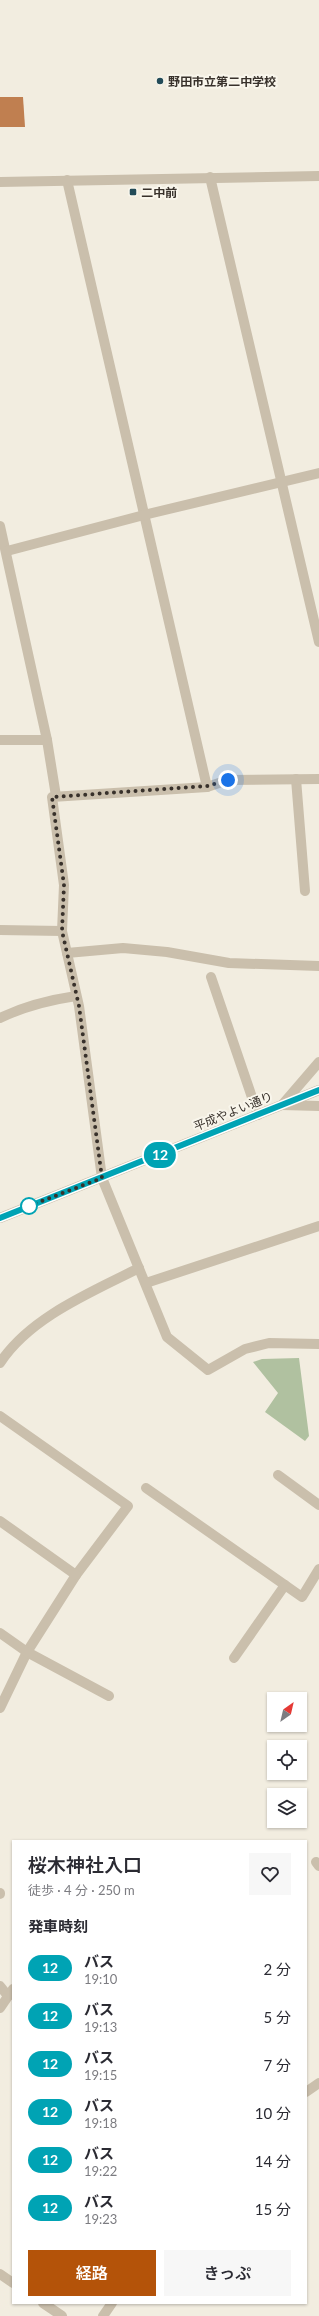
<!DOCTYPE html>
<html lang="ja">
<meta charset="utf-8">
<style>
body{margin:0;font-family:Lato,"Noto Sans JP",sans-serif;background:#f7f7f7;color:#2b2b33;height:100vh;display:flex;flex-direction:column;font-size:15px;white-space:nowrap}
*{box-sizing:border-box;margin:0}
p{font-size:13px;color:#7c7c81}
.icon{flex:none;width:22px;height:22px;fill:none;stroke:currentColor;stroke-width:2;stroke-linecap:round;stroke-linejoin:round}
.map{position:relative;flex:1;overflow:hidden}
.panel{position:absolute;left:12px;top:1840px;width:295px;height:464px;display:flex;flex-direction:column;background:#fff;border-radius:0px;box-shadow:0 1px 3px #0004}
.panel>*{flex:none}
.badge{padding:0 8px;border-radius:13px;font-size:14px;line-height:26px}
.needle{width:26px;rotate:34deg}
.buttons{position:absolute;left:267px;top:1692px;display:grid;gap:8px}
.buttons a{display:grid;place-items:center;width:40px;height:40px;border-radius:0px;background:#fff;box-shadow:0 1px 3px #0004;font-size:20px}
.you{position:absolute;width:20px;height:20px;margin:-10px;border:3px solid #fff;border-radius:50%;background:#1a73e8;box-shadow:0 0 0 6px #1a73e833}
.map>.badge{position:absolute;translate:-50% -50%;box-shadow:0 0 0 2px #fff}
h2{padding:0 16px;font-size:15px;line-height:36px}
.round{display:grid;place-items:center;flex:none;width:42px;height:42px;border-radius:0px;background:#f7f7f7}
.head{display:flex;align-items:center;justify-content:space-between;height:68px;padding:0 16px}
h1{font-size:19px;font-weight:600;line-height:30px}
.action{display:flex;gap:8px;margin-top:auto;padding:8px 16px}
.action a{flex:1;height:46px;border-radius:0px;background:#b45309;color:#fff;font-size:16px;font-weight:600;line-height:46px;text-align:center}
.action a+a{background:#f7f7f7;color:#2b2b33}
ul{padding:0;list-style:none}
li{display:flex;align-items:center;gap:12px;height:48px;padding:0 16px}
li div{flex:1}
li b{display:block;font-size:15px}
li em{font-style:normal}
li .badge{min-width:44px;font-weight:700;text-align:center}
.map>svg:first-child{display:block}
.green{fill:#b0c1a0}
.building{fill:#c07f50}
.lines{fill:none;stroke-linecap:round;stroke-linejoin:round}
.minor{stroke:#cabfac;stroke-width:10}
.tertiary{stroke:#cabfac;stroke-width:10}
.line-casing{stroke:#fff;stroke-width:9}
.line{stroke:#00a3b4;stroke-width:6}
.walk{stroke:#38312b;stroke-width:4;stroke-dasharray:0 7.2}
.poi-dot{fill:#224b58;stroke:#f9f6ec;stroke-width:1.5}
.stop-dot{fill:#fff;stroke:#00a3b4;stroke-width:2}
.labels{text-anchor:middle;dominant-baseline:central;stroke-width:4;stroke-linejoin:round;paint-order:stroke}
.poi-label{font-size:12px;font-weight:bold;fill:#38312b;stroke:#f9f6ec;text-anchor:start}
.street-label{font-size:12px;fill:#38312b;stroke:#f9f6ec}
</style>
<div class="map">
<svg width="319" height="2316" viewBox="0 0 319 2316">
<rect width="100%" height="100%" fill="#f2ede0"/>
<!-- green -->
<path class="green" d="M299 1358 309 1436 305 1441 265 1412 278 1393 253 1362 262 1359Z"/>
<!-- building -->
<path class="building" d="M0 97H23L25 127H0Z"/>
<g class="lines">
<!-- minor -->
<g class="minor">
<path d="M210 177 319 642"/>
<path d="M67 180 207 787"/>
<path d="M0 526 47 740 56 796"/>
<path d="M7 551 144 515 319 473"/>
<path d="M0 740H47"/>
<path d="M296 779 305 891"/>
<path d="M319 779 228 780 207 787 52 797 64 885 62 931 79 1006 102 1178 167 1337 208 1370 245 1349 269 1343 319 1344"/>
<path d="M0 930 62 931"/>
<path d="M67 953 123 948 167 952 229 963 319 966"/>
<path d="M211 977 258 1115"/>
<path d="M0 1018C25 1006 49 1000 76 996"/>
<path d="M282 1105 319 1062"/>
<path d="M282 1105 319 1106"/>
<path d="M146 1283 319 1226"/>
<path d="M0 1363C30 1317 92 1292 139 1268"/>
<path d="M0 1416 128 1506 76 1575 27 1652 0 1708"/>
<path d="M278 1475 319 1505"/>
<path d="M146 1488 302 1597 319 1569"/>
<path d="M0 1521 76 1575"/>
<path d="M0 1633 27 1652 109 1696"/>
<path d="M234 1658 285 1585"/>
<path d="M316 1862 319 1866"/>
<path d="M0 1893V1894"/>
<path d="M0 1986 8 1996"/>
<path d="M0 2008 13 1989"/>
<path d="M306 2092 319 2083"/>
<path d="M103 2316 112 2303"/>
</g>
<!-- tertiary -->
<g class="tertiary">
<path d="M0 182 319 176"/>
<path d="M0 1218 319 1090"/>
<path d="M0 2274 13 2283"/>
<path d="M43 2303 62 2316"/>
</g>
</g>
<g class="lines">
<!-- line casing -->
<g class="line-casing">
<path id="line" d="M0 1218 319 1090"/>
</g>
<!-- line -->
<use href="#line" class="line"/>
<!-- walk -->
<path class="walk" d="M29 1206 102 1178 79 1006 62 931 64 885 52 797 207 786 228 780"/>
</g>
<!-- markers -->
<g class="poi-dot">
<circle cx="160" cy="81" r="4"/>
<rect x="129" y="188" width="8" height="8" rx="2"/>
</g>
<circle class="stop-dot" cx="29" cy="1206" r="8"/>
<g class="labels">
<!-- poi labels -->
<g class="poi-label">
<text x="168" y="81">野田市立第二中学校</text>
<text x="141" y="192">二中前</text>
</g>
<!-- street labels -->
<g class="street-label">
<text transform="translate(233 1111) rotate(-22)">平成やよい通り</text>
</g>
</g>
</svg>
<div class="buttons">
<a><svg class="needle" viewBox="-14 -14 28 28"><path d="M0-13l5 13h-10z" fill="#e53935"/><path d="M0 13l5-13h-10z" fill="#7c7c81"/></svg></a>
<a><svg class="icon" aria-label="locate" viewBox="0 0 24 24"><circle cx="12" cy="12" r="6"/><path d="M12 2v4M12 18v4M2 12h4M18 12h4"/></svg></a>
<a><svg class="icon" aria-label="layers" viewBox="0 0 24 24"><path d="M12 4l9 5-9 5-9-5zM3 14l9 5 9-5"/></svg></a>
</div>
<div class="you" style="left:228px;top:780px"></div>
<b class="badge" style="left:160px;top:1155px;background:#00a3b4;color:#fff">12</b>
<section class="panel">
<div class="head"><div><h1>桜木神社入口</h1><p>徒歩 · 4 分 · 250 m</p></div><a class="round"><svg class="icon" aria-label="heart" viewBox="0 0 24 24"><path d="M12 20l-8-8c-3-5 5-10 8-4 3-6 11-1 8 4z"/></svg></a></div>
<h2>発車時刻</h2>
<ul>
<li><span class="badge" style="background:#00a3b4;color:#fff">12</span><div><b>バス</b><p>19:10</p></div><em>2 分</em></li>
<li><span class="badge" style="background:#00a3b4;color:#fff">12</span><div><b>バス</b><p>19:13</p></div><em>5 分</em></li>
<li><span class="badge" style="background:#00a3b4;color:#fff">12</span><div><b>バス</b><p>19:15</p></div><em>7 分</em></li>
<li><span class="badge" style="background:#00a3b4;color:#fff">12</span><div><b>バス</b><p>19:18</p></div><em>10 分</em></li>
<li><span class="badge" style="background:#00a3b4;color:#fff">12</span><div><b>バス</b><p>19:22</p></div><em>14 分</em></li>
<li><span class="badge" style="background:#00a3b4;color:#fff">12</span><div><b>バス</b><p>19:23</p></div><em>15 分</em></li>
</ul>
<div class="action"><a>経路</a><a>きっぷ</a></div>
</section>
</div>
